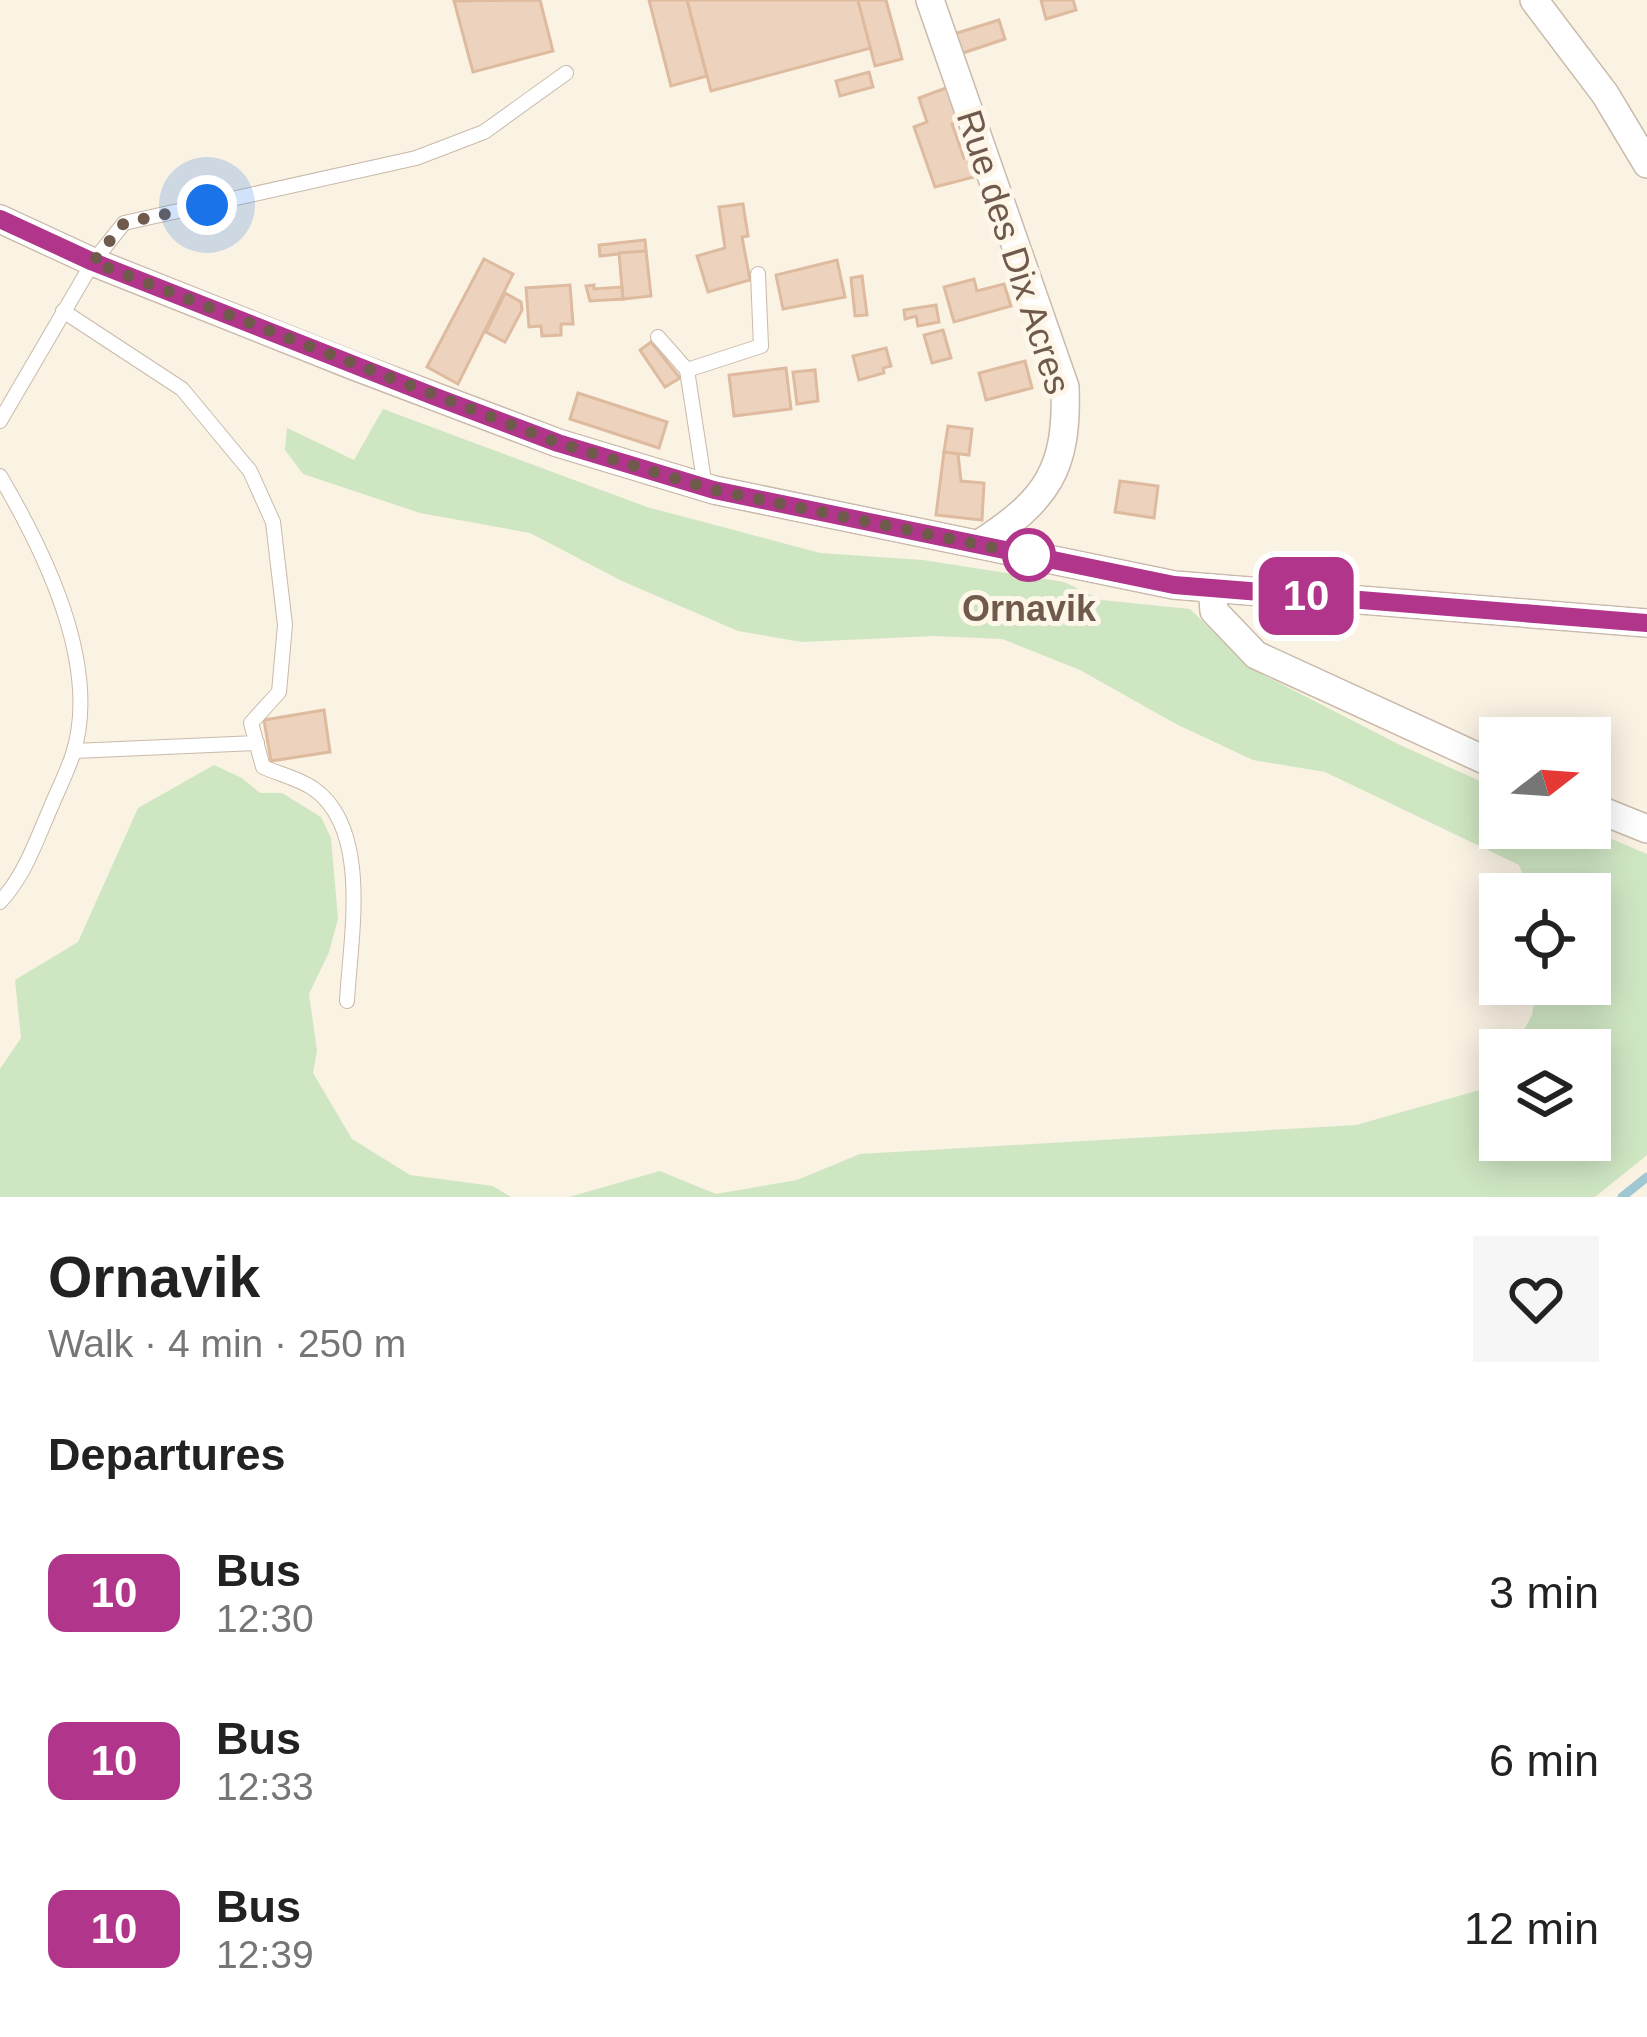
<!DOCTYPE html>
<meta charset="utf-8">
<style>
body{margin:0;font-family:Helvetica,sans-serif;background:#f6f6f6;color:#222;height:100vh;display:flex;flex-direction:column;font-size:45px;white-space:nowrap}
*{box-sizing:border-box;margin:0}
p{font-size:39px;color:#767676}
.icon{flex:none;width:66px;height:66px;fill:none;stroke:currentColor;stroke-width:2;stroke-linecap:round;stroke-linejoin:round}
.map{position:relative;height:1197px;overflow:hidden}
.sheet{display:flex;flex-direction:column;background:#fff;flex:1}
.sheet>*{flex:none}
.badge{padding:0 24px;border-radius:18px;font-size:42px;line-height:78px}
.needle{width:78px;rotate:73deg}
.tools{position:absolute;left:1479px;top:717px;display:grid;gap:24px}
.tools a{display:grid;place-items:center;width:132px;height:132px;border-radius:0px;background:#fff;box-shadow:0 6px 30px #0003;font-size:60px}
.you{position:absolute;width:60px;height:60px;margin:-30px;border:9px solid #fff;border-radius:50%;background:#1a73e8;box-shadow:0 0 0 18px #1a73e833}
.map>.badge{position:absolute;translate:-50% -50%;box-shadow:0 0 0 6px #fff}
h2{padding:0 48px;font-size:45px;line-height:108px}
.round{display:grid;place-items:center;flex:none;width:126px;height:126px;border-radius:0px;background:#f6f6f6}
.summary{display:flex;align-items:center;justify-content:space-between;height:204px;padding:0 48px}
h1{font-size:57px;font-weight:700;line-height:90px}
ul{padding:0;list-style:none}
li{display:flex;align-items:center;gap:36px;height:168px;padding:0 48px}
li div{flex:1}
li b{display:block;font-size:45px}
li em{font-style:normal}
li .badge{min-width:132px;font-weight:700;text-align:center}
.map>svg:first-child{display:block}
.green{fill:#cfe6c3}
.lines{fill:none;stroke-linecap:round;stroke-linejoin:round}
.stream{stroke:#a1c7d2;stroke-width:9}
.building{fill:#edd3bd;stroke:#debb9f;stroke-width:3}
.service-casing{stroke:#c9baab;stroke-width:16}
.minor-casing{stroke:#c9baab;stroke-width:30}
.service{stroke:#fff;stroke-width:14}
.minor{stroke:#fff;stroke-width:27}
.line-casing{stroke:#fff;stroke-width:27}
.line{stroke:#b0358b;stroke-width:18}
.walk{stroke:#6f5a4c;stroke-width:12;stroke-dasharray:0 21.6}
.stop-dot{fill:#fff;stroke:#b0358b;stroke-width:6}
.labels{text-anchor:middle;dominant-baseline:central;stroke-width:10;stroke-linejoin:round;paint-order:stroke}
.street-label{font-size:36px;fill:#6f5a4c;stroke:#fdf6e9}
.stop-label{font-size:36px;font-weight:bold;fill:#6f5a4c;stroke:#fdf6e9}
</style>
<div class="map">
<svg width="1647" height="1197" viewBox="0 0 1647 1197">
<rect width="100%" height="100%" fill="#faf2e3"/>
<!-- green -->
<g class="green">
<path d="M383 409 647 507 820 553 923 560 1064 582 1102 600 1190 609 1250 668 1400 745 1500 790V828H1586L1647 854V1155L1595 1197H569L660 1171 716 1194 797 1180 860 1154 1356 1125 1494 1086 1500 1075V1140H1590V1050H1513L1532 1015 1537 984H1590V894H1530L1519 865 1325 772 1253 760 1176 724 1080 670 1002 639 934 636 802 642 738 631 622 581 530 533 420 513 303 474 285 450 287 428 354 460Z"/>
<path d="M214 765 242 778 260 793H282L321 817 331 838 338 919 329 952 309 994 317 1051 313 1073 352 1139 410 1175 493 1186 511 1197H0V1069L21 1038 15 980 78 942 138 808Z"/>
</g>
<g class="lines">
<!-- stream -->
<path class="stream" d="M1622 1197 1647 1177"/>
</g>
<!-- building -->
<g class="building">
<path d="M540 0 553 51 473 72 454 1Z"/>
<path d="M649 0H687L707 76 671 86Z"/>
<path d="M687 0H858L871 48 711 91Z"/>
<path d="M858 0H886L902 59 875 66Z"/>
<path d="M1041 0H1073L1076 10 1046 19Z"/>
<path d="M999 20 1005 39 960 54 954 34Z"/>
<path d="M869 72 873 87 840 96 836 81Z"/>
<path d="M954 85 966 119 952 124 964 158 971 155 978 176 935 187 914 127 927 122 919 98Z"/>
<path d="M743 204 748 236 742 237 750 280 708 292 697 256 725 248 719 207Z"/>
<path d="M645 240 646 251 600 256 599 245Z"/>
<path d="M646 251 651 296 623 299 619 253Z"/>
<path d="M484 259 513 274 458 384 427 367Z"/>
<path d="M837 260 845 297 783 309 776 275Z"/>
<path d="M862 276 867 315 855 316 851 278Z"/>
<path d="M974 279 977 291 1004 284 1011 306 954 322 944 287Z"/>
<path d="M570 285 573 324H561V335L542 336 541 326 529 327 526 288Z"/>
<path d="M594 285V289L622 287 623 299 590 301 586 286Z"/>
<path d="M505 293 521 302 522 310 505 342 486 332Z"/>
<path d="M936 305 939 322 918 326 916 316 905 319 904 310Z"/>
<path d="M943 330 951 358 932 363 924 335Z"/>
<path d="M651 342 680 378 665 387 640 350Z"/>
<path d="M886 348 891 366 883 368 884 373 859 380 853 356Z"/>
<path d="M1025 361 1032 388 986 400 979 373Z"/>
<path d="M786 368 791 409 734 416 729 375Z"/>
<path d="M815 370 818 401 797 404 793 372Z"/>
<path d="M578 393 667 422 659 448 570 419Z"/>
<path d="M948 426 972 429 969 455 944 452Z"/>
<path d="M944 452 958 454 961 481 984 483 982 520 936 515Z"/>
<path d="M1120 481 1158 486 1154 518 1115 512Z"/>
<path d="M324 710 330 752 271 761 264 720Z"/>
</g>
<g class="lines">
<!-- service casing -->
<g class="service-casing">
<g id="service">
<path d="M63 311 182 389 250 471 273 522 285 625 279 692 251 723 263 767C279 774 300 779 314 789 372 830 350 940 347 1001"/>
<path d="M658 337 687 370"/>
<path d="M0 421 93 262 124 223 416 158 484 132 566 73"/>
<path d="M0 476C44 551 101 665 73 754 66 775 56 794 48 814 34 846 24 876 0 902"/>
<path d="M705 487 687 370 761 346 758 274"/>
<path d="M74 751 257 743"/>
</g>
</g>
<!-- minor casing -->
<g class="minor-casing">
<g id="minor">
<path d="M930 0 1065 387C1068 470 1047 500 979 544"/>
<path d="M1534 0 1605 94 1647 164"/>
<path d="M0 219 93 262 354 366 558 443 714 490 1174 585 1647 623"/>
<path d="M1212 588 1214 611 1256 655 1500 767"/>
<path d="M1590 806 1647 829"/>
</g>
</g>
<!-- service -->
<use href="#service" class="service"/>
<!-- minor -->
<use href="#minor" class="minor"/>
</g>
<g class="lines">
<!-- line casing -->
<g class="line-casing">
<path id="line" d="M0 219 93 262 436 397 558 443 714 490 1174 585 1647 623"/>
</g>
<!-- line -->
<use href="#line" class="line"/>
<!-- walk -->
<path class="walk" d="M207 205 124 223 93 262 558 443 714 490 1034 556 1029 555"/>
</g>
<!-- markers -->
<circle class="stop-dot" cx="1029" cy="555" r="24"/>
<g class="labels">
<!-- street labels -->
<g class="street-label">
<text transform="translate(1014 252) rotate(72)">Rue des Dix Acres</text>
</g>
<!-- stop labels -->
<g class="stop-label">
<text x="1029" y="608">Ornavik</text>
</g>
</g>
</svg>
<div class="tools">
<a><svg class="needle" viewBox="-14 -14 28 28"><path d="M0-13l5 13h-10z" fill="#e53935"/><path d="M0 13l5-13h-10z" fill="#767676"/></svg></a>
<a><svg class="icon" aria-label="locate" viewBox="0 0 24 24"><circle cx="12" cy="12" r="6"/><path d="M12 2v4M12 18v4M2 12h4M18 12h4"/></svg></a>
<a><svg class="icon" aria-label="layers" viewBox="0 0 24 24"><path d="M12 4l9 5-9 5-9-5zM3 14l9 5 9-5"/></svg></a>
</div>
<div class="you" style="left:207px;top:205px"></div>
<b class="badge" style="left:1306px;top:596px;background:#b0358b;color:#fff">10</b>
</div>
<section class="sheet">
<div class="summary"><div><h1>Ornavik</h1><p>Walk · 4 min · 250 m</p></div><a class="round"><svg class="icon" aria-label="heart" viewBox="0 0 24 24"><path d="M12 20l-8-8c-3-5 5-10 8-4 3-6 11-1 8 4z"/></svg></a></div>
<h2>Departures</h2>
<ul>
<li><span class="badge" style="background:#b0358b;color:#fff">10</span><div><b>Bus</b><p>12:30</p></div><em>3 min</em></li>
<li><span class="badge" style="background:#b0358b;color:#fff">10</span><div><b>Bus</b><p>12:33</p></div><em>6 min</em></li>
<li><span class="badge" style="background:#b0358b;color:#fff">10</span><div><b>Bus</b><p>12:39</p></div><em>12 min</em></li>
</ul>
</section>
